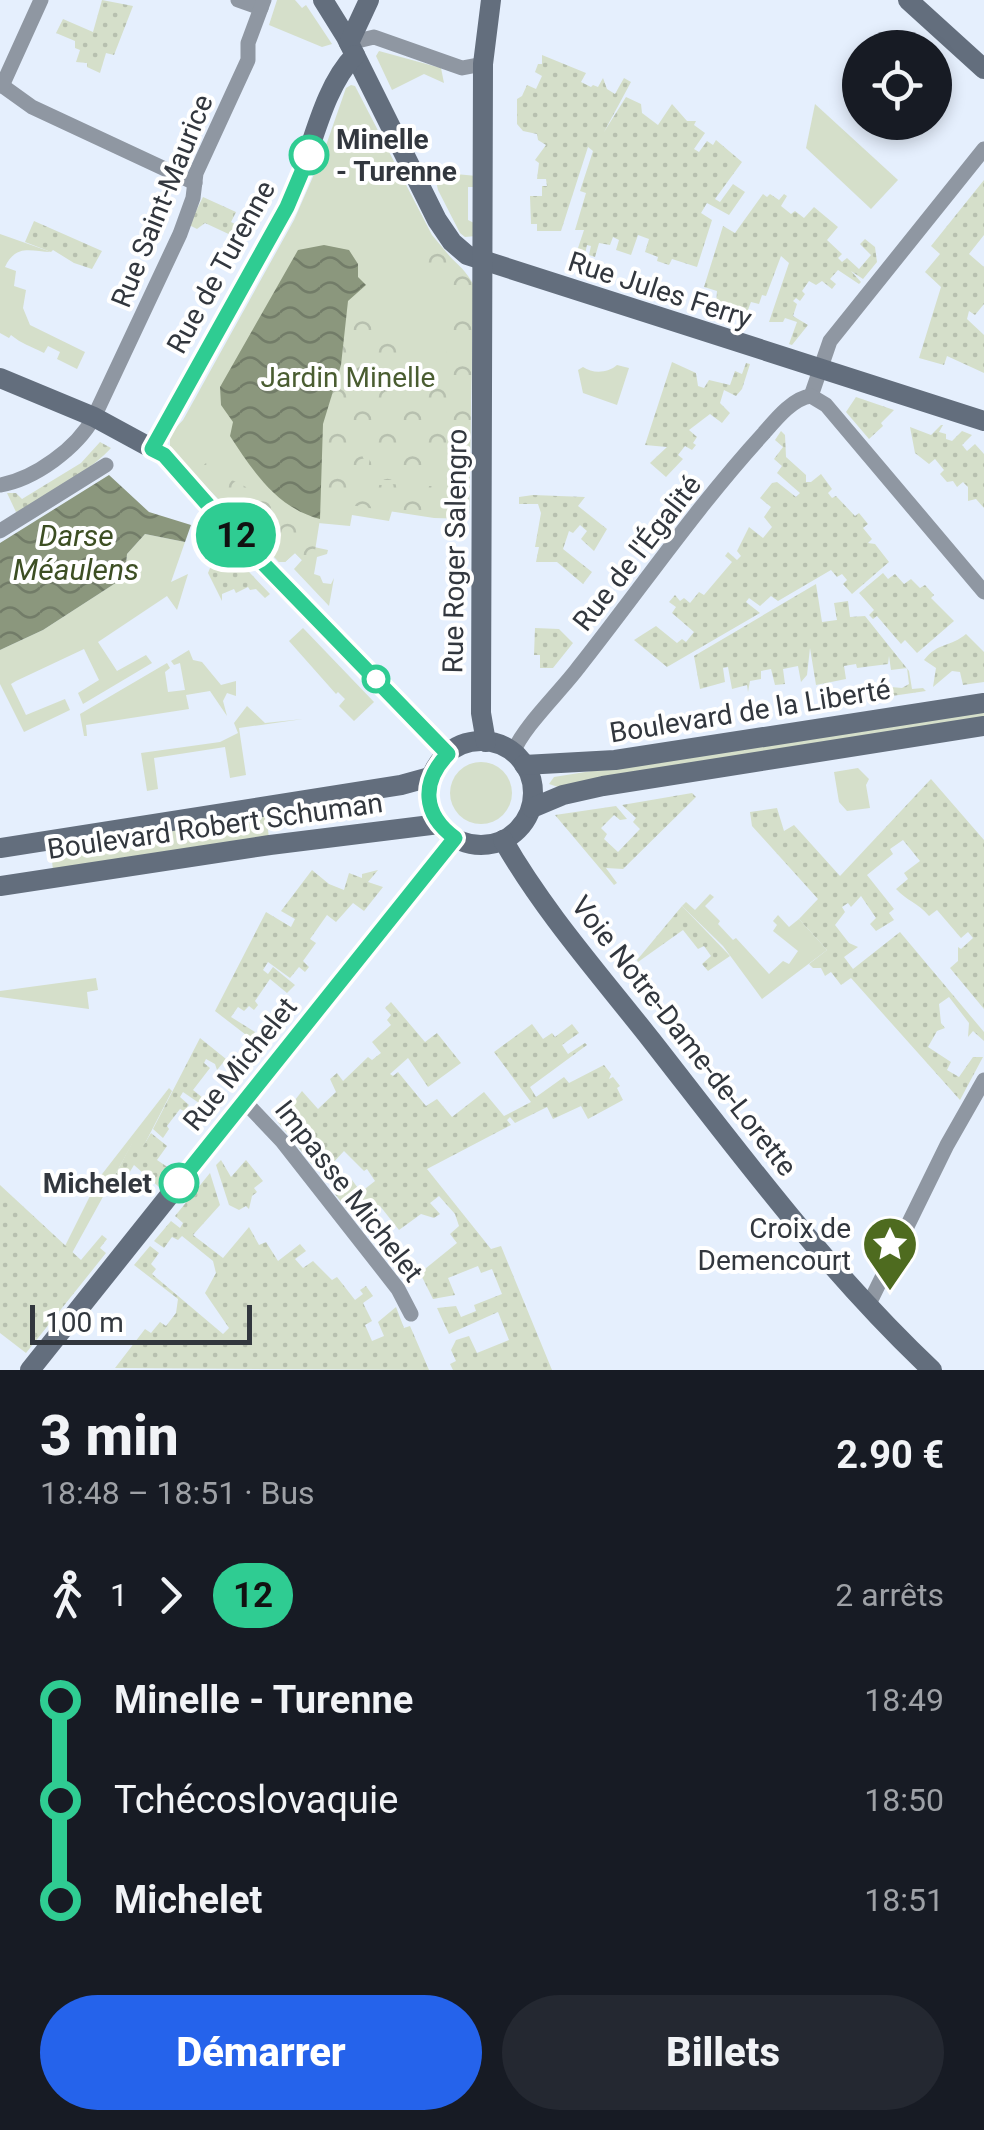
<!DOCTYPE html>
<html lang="fr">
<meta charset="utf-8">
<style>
body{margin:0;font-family:Roboto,sans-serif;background:#242831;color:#f1f3f6;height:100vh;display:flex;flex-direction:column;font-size:38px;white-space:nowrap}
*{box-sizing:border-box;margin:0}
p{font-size:32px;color:#9ea1a6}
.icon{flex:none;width:55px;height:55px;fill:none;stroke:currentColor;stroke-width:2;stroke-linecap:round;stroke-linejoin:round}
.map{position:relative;height:1370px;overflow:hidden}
.sheet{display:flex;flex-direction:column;background:#171b24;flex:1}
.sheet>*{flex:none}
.badge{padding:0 20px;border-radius:32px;font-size:35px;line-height:65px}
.tools{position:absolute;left:842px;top:30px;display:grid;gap:20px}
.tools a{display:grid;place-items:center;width:110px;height:110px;border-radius:50%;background:#171b24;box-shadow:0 5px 15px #0003;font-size:50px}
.scale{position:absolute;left:30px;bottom:25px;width:222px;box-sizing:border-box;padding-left:10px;border:5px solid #32373e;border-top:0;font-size:28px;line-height:35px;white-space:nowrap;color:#32373e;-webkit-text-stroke:8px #fff;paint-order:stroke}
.map>.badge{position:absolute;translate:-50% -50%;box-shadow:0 0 0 5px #fff}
.legs{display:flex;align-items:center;gap:15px;height:110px;padding:0 40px;font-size:32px}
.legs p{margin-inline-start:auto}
.overview{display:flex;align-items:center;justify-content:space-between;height:170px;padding:0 40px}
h1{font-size:55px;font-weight:800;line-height:75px}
.cta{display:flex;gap:20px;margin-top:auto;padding:20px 40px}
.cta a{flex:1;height:115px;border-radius:60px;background:#2563eb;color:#fff;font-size:40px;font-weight:800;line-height:115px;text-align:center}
.cta a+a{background:#242831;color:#f1f3f6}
ul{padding:0 40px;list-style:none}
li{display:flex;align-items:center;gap:35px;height:100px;font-size:38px}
li i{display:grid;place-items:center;width:15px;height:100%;margin:0 12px;background:currentColor}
li i::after{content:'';width:25px;height:25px;margin:-12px;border:8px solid;border-radius:50%;background:#171b24}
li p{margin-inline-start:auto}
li:first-child i{background:linear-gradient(#0000 50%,currentColor 0)}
li:last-child i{background:linear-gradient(currentColor 50%,#0000 0)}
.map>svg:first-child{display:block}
.green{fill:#d5dfca}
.forest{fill:url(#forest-crowns)}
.garden{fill:url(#garden-dots)}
.water{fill:url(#water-waves)}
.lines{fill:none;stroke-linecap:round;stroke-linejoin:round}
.street{stroke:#8f97a2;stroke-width:15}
.secondary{stroke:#636e7d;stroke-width:20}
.line-1-casing{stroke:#fff;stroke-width:22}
.line-1{stroke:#2fcc92;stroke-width:15}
.stop-1-dot{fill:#fff;stroke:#2fcc92;stroke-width:5}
.labels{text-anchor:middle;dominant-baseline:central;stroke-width:8;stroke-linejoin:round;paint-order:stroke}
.stop-label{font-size:28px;font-weight:bold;fill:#32373e;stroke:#fff;text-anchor:start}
.street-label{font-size:28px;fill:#32373e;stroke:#fff}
.park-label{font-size:28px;fill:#4a5d31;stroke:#fff}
.poi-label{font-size:28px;fill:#32373e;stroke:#fff;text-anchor:end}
.water-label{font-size:30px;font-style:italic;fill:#3d4f23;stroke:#fff}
</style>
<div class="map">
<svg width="984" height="1370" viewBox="0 0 984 1370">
<defs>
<pattern id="forest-crowns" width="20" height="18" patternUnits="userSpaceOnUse" patternTransform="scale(2.5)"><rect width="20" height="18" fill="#d5dfca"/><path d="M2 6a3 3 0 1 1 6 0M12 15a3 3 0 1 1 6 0" fill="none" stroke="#b7c0af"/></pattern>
<pattern id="garden-dots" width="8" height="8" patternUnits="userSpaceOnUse" patternTransform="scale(2.5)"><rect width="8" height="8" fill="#d5dfca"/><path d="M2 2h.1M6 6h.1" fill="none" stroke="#b7c0af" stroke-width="1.8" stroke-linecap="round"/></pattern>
<pattern id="water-waves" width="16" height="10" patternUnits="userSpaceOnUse" patternTransform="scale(2.5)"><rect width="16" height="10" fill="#8b977d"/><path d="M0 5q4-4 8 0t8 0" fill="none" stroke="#727c68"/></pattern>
</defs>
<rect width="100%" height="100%" fill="#e5effd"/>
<!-- green -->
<g class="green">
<path d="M277 0H295L302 8 306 5 332 44 322 47 269 25Z"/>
<path d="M379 51 441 68 444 83 424 74 392 90 376 56Z"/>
<path d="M351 85 355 86 432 235 473 284 469 519 392 511 389 521 352 515 350 526 318 523 314 547 328 550 327 554 317 557 314 574 320 576 323 583 331 584 334 578 329 606 294 569 302 560 295 553 285 562H279L170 448V434L183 420 294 220 323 154 346 88Z"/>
<path d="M815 104 898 180 871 209 806 148Z"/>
<path d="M434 172 477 176V187H468V220L476 224V236L465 237 460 233 438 190Z"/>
<path d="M0 234 51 252C32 252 16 243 5 267L16 271 14 286 26 290 23 308 30 325 85 352 77 369 57 359 60 352 48 346 44 353C30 346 22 344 11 335L9 338 0 333Z"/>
<path d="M617 365 629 368 617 405 583 393 578 370 583 367C593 374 608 373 617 365Z"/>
<path d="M145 534 185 542 171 582 188 574 177 610 167 596 98 642 117 671 146 655 152 663 83 704 78 693 99 680 84 649 16 681 11 684 26 715 65 699 70 710 24 732 0 684V650L43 630 125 577 127 554Z"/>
<path d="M303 628 374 702 354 721 339 706 345 699 338 692 336 694 289 641Z"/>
<path d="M189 650 193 660 202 662 221 685 236 681V696L227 693 223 701 227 716 210 691 186 695 189 709 86 725 87 736H84L80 714 167 663 170 668 165 672 168 692 185 690 180 663 174 665 171 661Z"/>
<path d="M247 706 265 723 303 719 239 728 246 775 230 778 225 747 154 758 158 789 147 791 141 753 220 742 238 733 234 723Z"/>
<path d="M984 708V720L558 787 549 784 554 777Z"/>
<circle cx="481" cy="793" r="31"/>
<path d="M858 768 869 779 866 785 870 808 847 811 839 802 834 772Z"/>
<path d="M266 814 269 838 53 871 51 851 55 850V846Z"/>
<path d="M710 894 714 897 705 906 720 921 718 924 733 940 736 938 769 974 783 961 789 964 798 951 773 931 777 925 773 921 778 915 789 927 799 919 827 950 762 999 723 946 682 906 686 902 695 910Z"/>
<path d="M96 978 98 990 87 992 89 1009 0 997V991Z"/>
<path d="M169 1088 172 1091 142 1149 132 1144 72 1253 65 1246 99 1178Z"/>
</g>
<!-- forest -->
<g class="forest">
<path d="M417 242C438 244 464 266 473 284L469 519 434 518 324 501 323 505 319 489 323 424 341 365 348 301 358 294 373 304 372 323 384 334 400 338 403 344 401 361 389 355 379 360 390 369 393 379 382 402 384 424 369 425 366 440H351L355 452 362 455 364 460 361 465 364 475 355 487 360 490 374 484C385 487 392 482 402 486V496L412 498 413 491 420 486H433L437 498 445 488 466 487V473L462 471 450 474 435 473 419 480 402 472 394 480H380L368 469 371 452 369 439 380 436 382 431 390 433 403 422 397 414 399 399 406 394 397 381 401 367 423 369 434 379 444 370 456 289 440 280 431 266H421L412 250Z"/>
<path d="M206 463 228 478 248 488 271 491 304 514 320 519 312 570 295 553 285 562H279L194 474Z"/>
</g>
<!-- garden -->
<g class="garden">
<path d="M102 0 133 6 114 55 106 53 100 73 87 67V63L76 62 80 50 75 48V41L56 33 63 19 93 32Z"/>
<path d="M542 55 586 73 581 82 591 87 593 85 598 87 603 78 607 89 615 94 624 78 631 82 604 132 626 97 641 104 642 113 658 125 672 104 687 121H696L694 125 705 133 694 149 699 152 707 141 713 145 716 140 742 162 715 199 720 202 733 184 745 192 729 215 707 203 701 213 712 220 697 267 672 259 669 265 657 261 658 257 645 252 649 239 638 235 631 255 616 250 619 240 613 237 610 245 599 243 595 257 589 255 591 246 587 245 585 254 577 251 584 230H575L586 193 580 191 593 151 588 147 561 231H537V224H531L530 196H542V186H547L546 179H537L539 163 535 160 546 145 538 140 537 134 523 131 517 124V99L522 96 527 85 536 89 542 76 535 72 538 64H542Z"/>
<path d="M984 180V235L969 254 984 267V304L975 315 969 311 967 319 984 335V373L947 356 944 365 919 358 941 287 925 272 940 254 931 246Z"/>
<path d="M763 194 767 197 770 194 779 200 784 194 787 196 781 206 791 214 795 211 804 218 814 207 838 227 827 240 842 254 838 258 842 262 847 258 859 269 871 255 860 244 865 239 875 247 877 262 863 279 851 271 861 282 859 284 838 270 830 279 836 284 832 289 822 281 816 285 809 281 802 291 805 294 800 301 796 298 793 301 797 304 793 316 808 325 792 345 789 344 797 322 785 318 783 322H769L789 263 781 256 766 296 762 295 759 304 751 302 746 315 716 306 717 291 704 287 723 226 735 233Z"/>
<path d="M203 197 236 212 231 222 241 227 235 237 205 223 197 229 189 225Z"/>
<path d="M34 221 102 251 92 269 74 263 53 250 51 252 25 242Z"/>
<path d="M672 362 696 373 698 386 704 388 709 380 730 385 735 371 742 374 746 363 750 364 742 389 736 396 724 390 720 403 730 413 722 423 710 414 689 430 697 437 693 443 696 445 692 450 685 446 678 455 683 459 666 477 650 463 667 447 645 445Z"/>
<path d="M856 397 894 410 881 423 883 426 869 439 846 412Z"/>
<path d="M941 425H943L939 432 946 434V439L952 441 962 431 972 435 962 445 967 451 975 444 984 454V508L976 499 968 501V487L963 482 957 487 953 481 947 482 940 474 944 470 935 459 929 464 915 453 910 427 931 435Z"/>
<path d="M781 431 785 435 786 457 806 475V482H811L821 474 832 489 828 493 832 498 836 496 855 516 859 513 868 524 863 528 872 539 868 543 875 544 889 562 852 594 843 584 847 580 842 574 837 577 831 570 778 601 771 596 760 606 749 598 746 602 760 613 667 667 634 640 656 626 677 643 682 639 686 642 694 632 672 613 676 607 669 602 675 595 680 601 684 598 690 603 699 592 704 595 732 562 725 556 728 552 737 560 741 556 737 551 749 527 763 538 772 527 764 517 771 507 760 498 772 483 777 482 796 497 800 493 777 473 782 466 774 459 783 447 775 440Z"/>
<path d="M100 442 111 448C96 466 38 504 16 512L7 493H16L22 499 81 463Z"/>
<path d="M533 495 585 497 578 506 607 529 594 551 581 539 587 531 580 525 573 533 569 531 563 549 592 572 583 584 557 562H536L539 547H535L541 513 538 504H519V497Z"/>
<path d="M228 550 270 594 265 598 256 589 250 590 248 587 236 593 234 589 222 594V601L208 573 216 553Z"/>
<path d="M883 573 888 579 895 574 904 584 911 579 920 588 925 585 934 595 931 598 954 621 917 653 905 640 901 644 877 616 873 619 869 615 874 610 859 593Z"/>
<path d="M816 584 822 622 837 620 834 603 848 601 850 617 865 616 909 671 912 689 923 688 926 691 892 696 891 687 902 688 909 684 907 668 891 670 889 656 888 664 857 668 856 664 844 666 846 679 816 685 810 648 807 675 801 682 798 666 783 669 785 684 775 685 771 669 761 671V679L750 681 748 692 747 685 732 689 728 667 723 668 725 682 700 689 694 656Z"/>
<path d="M535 628 559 629 573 643 553 668H540V655H534Z"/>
<path d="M966 634 984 652V682L963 685 960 672 952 671 933 687 936 668 924 660C938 642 951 647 966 634Z"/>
<path d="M931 779 984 840V1009L950 968 958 961V947L961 949 973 938 968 932 961 938 937 910 929 916C917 902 907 901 896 889L908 879 904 873 920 861 903 840 890 849 893 854 867 875 894 909 889 913 894 920 876 931 870 924 876 918 861 896 851 907 848 903 842 907 845 912 835 925 849 943 858 947 844 957 853 969 900 932 984 1032V1041L973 1031 968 1037 969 1023 949 997 939 1004 941 1023 945 1028 937 1031 928 1047 951 1062 947 1070 959 1077 973 1057H983L960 1100 851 978 841 985 831 972 825 976 821 968H813L809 964 827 950 799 919 818 899 752 826 750 812 777 808 784 831 794 825 840 876Z"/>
<path d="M692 793 696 797 623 869 606 868 617 883 614 885 555 815 616 806 627 819 620 820 614 815 601 828 607 834 604 839 618 852 640 829 633 822 636 818 622 805Z"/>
<path d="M312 870 329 884 344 890 349 873 362 878V874L378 870 368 882 383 887 364 911 353 903 336 922 327 915 310 939 316 943 303 961 309 967 305 972 299 967 290 978 268 962 263 970 268 974 273 967 295 985 287 993 270 979 255 1001 258 1005 254 1010 249 1006 244 1011 238 1007 231 1017 255 1032 250 1038 215 1011 266 912 291 927 295 919 281 911Z"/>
<path d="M682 906 730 956 708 971 702 964 711 956 704 946 698 949 683 930 638 962 637 960Z"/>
<path d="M391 1002 425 1042 437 1033 461 1063 428 1087 408 1058 390 1074 393 1076 398 1072 426 1106 437 1099 452 1117 484 1092 504 1116 531 1102 494 1052 532 1024 543 1039 552 1033 555 1037 572 1024 579 1033 562 1045 568 1054 585 1043 587 1045 530 1087 536 1097 564 1077 569 1083 604 1065 611 1074 609 1079 613 1077 620 1086 617 1088 623 1100 588 1119 581 1106 553 1119 547 1107 515 1123 510 1117 507 1120 511 1125 427 1169 491 1249 501 1246 552 1370H453L450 1364 456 1361 451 1350 456 1340 469 1336 477 1353 509 1340 498 1312 449 1334 437 1308 456 1306 461 1317 476 1311 474 1305 502 1294 492 1269 481 1273 478 1266 448 1278 455 1295 433 1299 420 1273 457 1243 450 1234 459 1226 455 1214 439 1196 430 1203 440 1214 434 1218 421 1214 399 1230 380 1206 373 1212 365 1202 350 1213 331 1189 352 1180 361 1192 375 1181 367 1169 364 1171 344 1151 331 1165 325 1158 314 1167 278 1122 302 1091 318 1109 336 1092 330 1079 337 1073 343 1081 368 1057 372 1060 381 1053 372 1042 391 1025 387 1020 391 1015 385 1008Z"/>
<path d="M200 1038 226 1059 217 1070 215 1064 206 1059 204 1063 210 1068 193 1090 203 1098 199 1103 183 1092 180 1097 189 1105 184 1111 180 1109 167 1126 169 1129 163 1138 153 1129Z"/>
<path d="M151 1133 167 1146 157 1160 172 1170 159 1187 134 1165 120 1188 112 1181 132 1143 142 1148Z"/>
<path d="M221 1160 231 1177 246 1160 263 1181 254 1188 257 1192 252 1196 249 1209 246 1206 239 1210 229 1205 216 1165Z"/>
<path d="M210 1173 220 1205 193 1235 223 1258 249 1227 259 1245 266 1242 278 1261 300 1244 306 1251 295 1259 303 1268 313 1261 332 1280 337 1277 355 1300 363 1294 360 1290 366 1286 373 1296 363 1303 372 1321 365 1325 372 1341 384 1336 378 1322 396 1307 404 1328 410 1326 429 1370 115 1368 145 1329 151 1333 160 1322 166 1326 176 1313 178 1299 134 1265 150 1246 159 1253 151 1264 156 1269 152 1274 223 1334 229 1328 205 1293 216 1273 213 1261 182 1236 178 1240 172 1237 164 1248 154 1241 171 1221 180 1228 183 1223 175 1216Z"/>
<path d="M0 1185 81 1260 102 1235 107 1239 100 1248 106 1253 26 1353 0 1333Z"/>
</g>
<!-- water -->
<g class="water">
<path d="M324 245 349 250 358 264V277L366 285 348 301 341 365 323 424 320 519C277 508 253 471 230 436L233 422 221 405 220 387 298 250Z"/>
<path d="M109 475 149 512 191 525 185 542 145 534 127 554 125 577 43 630 0 650V543Z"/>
</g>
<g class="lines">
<!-- street -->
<g class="street">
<path d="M238 0 261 8"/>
<path d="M349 43 374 37 462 68 483 64"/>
<path d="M0 84 32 107 195 183"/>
<path d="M2 86 41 0"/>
<path d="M811 396 830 341 984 149"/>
<path d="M811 396 826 405 984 592"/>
<path d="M0 485C35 479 77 448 94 417L180 234 193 198 196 173 248 60V43L264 0"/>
<path d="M0 531 106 465"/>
<path d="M513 753C522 728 560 692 578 668 639 591 697 506 764 433 776 419 793 398 811 396"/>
<path d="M245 1102 282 1141 398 1289 411 1314"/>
<path d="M868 1306 947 1145 984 1080"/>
</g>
<!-- secondary -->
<g class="secondary">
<path d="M323 0 346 37 437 220 452 242 467 255 984 421"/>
<path d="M908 0 984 69"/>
<path d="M349 43 369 0"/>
<path d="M0 378 94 417 164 455 223 523 448 754"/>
<path d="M152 449 287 207C311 160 319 92 355 55"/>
<circle cx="481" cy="793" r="52"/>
<path d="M486 742 481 713 483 64 491 0"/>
<path d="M524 765 615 760 984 703"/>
<path d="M532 808 563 795 603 786 984 726"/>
<path d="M503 840C544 912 601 976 652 1041 741 1155 827 1271 932 1370"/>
<path d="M0 848 401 785 430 777"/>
<path d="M0 886 270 845 439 824"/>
<path d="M30 1370 455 838"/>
</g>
</g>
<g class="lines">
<!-- line-1 casing -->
<g class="line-1-casing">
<path id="line-1" d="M179 1183 455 838C422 814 421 782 448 754L223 522 164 455 152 449 287 207 309 155"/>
</g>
<!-- line-1 -->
<use href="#line-1" class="line-1"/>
</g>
<!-- icons -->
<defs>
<g id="sight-pin" transform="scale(2.875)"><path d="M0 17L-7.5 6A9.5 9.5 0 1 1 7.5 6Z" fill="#4e6b1f" stroke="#fff"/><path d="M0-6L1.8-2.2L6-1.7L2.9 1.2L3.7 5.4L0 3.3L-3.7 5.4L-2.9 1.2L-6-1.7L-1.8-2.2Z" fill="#fff"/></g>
</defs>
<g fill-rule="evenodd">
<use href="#sight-pin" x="890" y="1244"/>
</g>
<!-- markers -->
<g class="stop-1-dot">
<circle cx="309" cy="155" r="18"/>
<circle cx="376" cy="679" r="12"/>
<circle cx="179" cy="1183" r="18"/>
</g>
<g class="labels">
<!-- stop labels -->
<g class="stop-label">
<text x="336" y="139">Minelle<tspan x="336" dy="32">- Turenne</tspan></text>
<text x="152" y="1183" text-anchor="end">Michelet</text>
</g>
<!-- street labels -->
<g class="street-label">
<text transform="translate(162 201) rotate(-68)">Rue Saint-Maurice</text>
<text transform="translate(221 267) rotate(-61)">Rue de Turenne</text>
<text transform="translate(660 290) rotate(18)">Rue Jules Ferry</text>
<text transform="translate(455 551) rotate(-89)">Rue Roger Salengro</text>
<text transform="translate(637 553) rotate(-52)">Rue de l'Égalité</text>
<text transform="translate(750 711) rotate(-9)">Boulevard de la Liberté</text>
<text transform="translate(215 826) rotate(-8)">Boulevard Robert Schuman</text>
<text transform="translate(684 1036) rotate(52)">Voie Notre-Dame-de-Lorette</text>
<text transform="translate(240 1064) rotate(-51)">Rue Michelet</text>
<text transform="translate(349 1191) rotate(52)">Impasse Michelet</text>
</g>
<!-- park labels -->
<g class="park-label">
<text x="348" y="377">Jardin Minelle</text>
</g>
<!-- poi labels -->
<g class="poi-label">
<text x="851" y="1228">Croix de<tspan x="851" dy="32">Demencourt</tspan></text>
</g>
<!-- water labels -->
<g class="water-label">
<text x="76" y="535">Darse<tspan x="76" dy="34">Méaulens</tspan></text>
</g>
</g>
</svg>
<div class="tools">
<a><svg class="icon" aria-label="locate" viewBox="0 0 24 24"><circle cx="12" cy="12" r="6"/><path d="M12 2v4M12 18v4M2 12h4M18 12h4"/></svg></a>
</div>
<div class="scale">100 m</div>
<b class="badge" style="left:236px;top:535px;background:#2fcc92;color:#111">12</b>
</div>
<section class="sheet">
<div class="overview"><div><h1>3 min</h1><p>18:48 – 18:51 · Bus</p></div><b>2.90 €</b></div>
<div class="legs"><svg class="icon" aria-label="walk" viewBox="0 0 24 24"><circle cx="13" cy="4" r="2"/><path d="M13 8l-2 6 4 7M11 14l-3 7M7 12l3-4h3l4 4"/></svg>1<svg class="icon" aria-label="forward" viewBox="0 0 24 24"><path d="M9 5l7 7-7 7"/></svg><b class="badge" style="background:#2fcc92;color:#111">12</b><p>2 arrêts</p></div>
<ul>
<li><i style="color:#2fcc92"></i><b>Minelle - Turenne</b><p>18:49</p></li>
<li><i style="color:#2fcc92"></i><span>Tchécoslovaquie</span><p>18:50</p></li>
<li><i style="color:#2fcc92"></i><b>Michelet</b><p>18:51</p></li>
</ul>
<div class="cta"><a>Démarrer</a><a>Billets</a></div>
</section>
